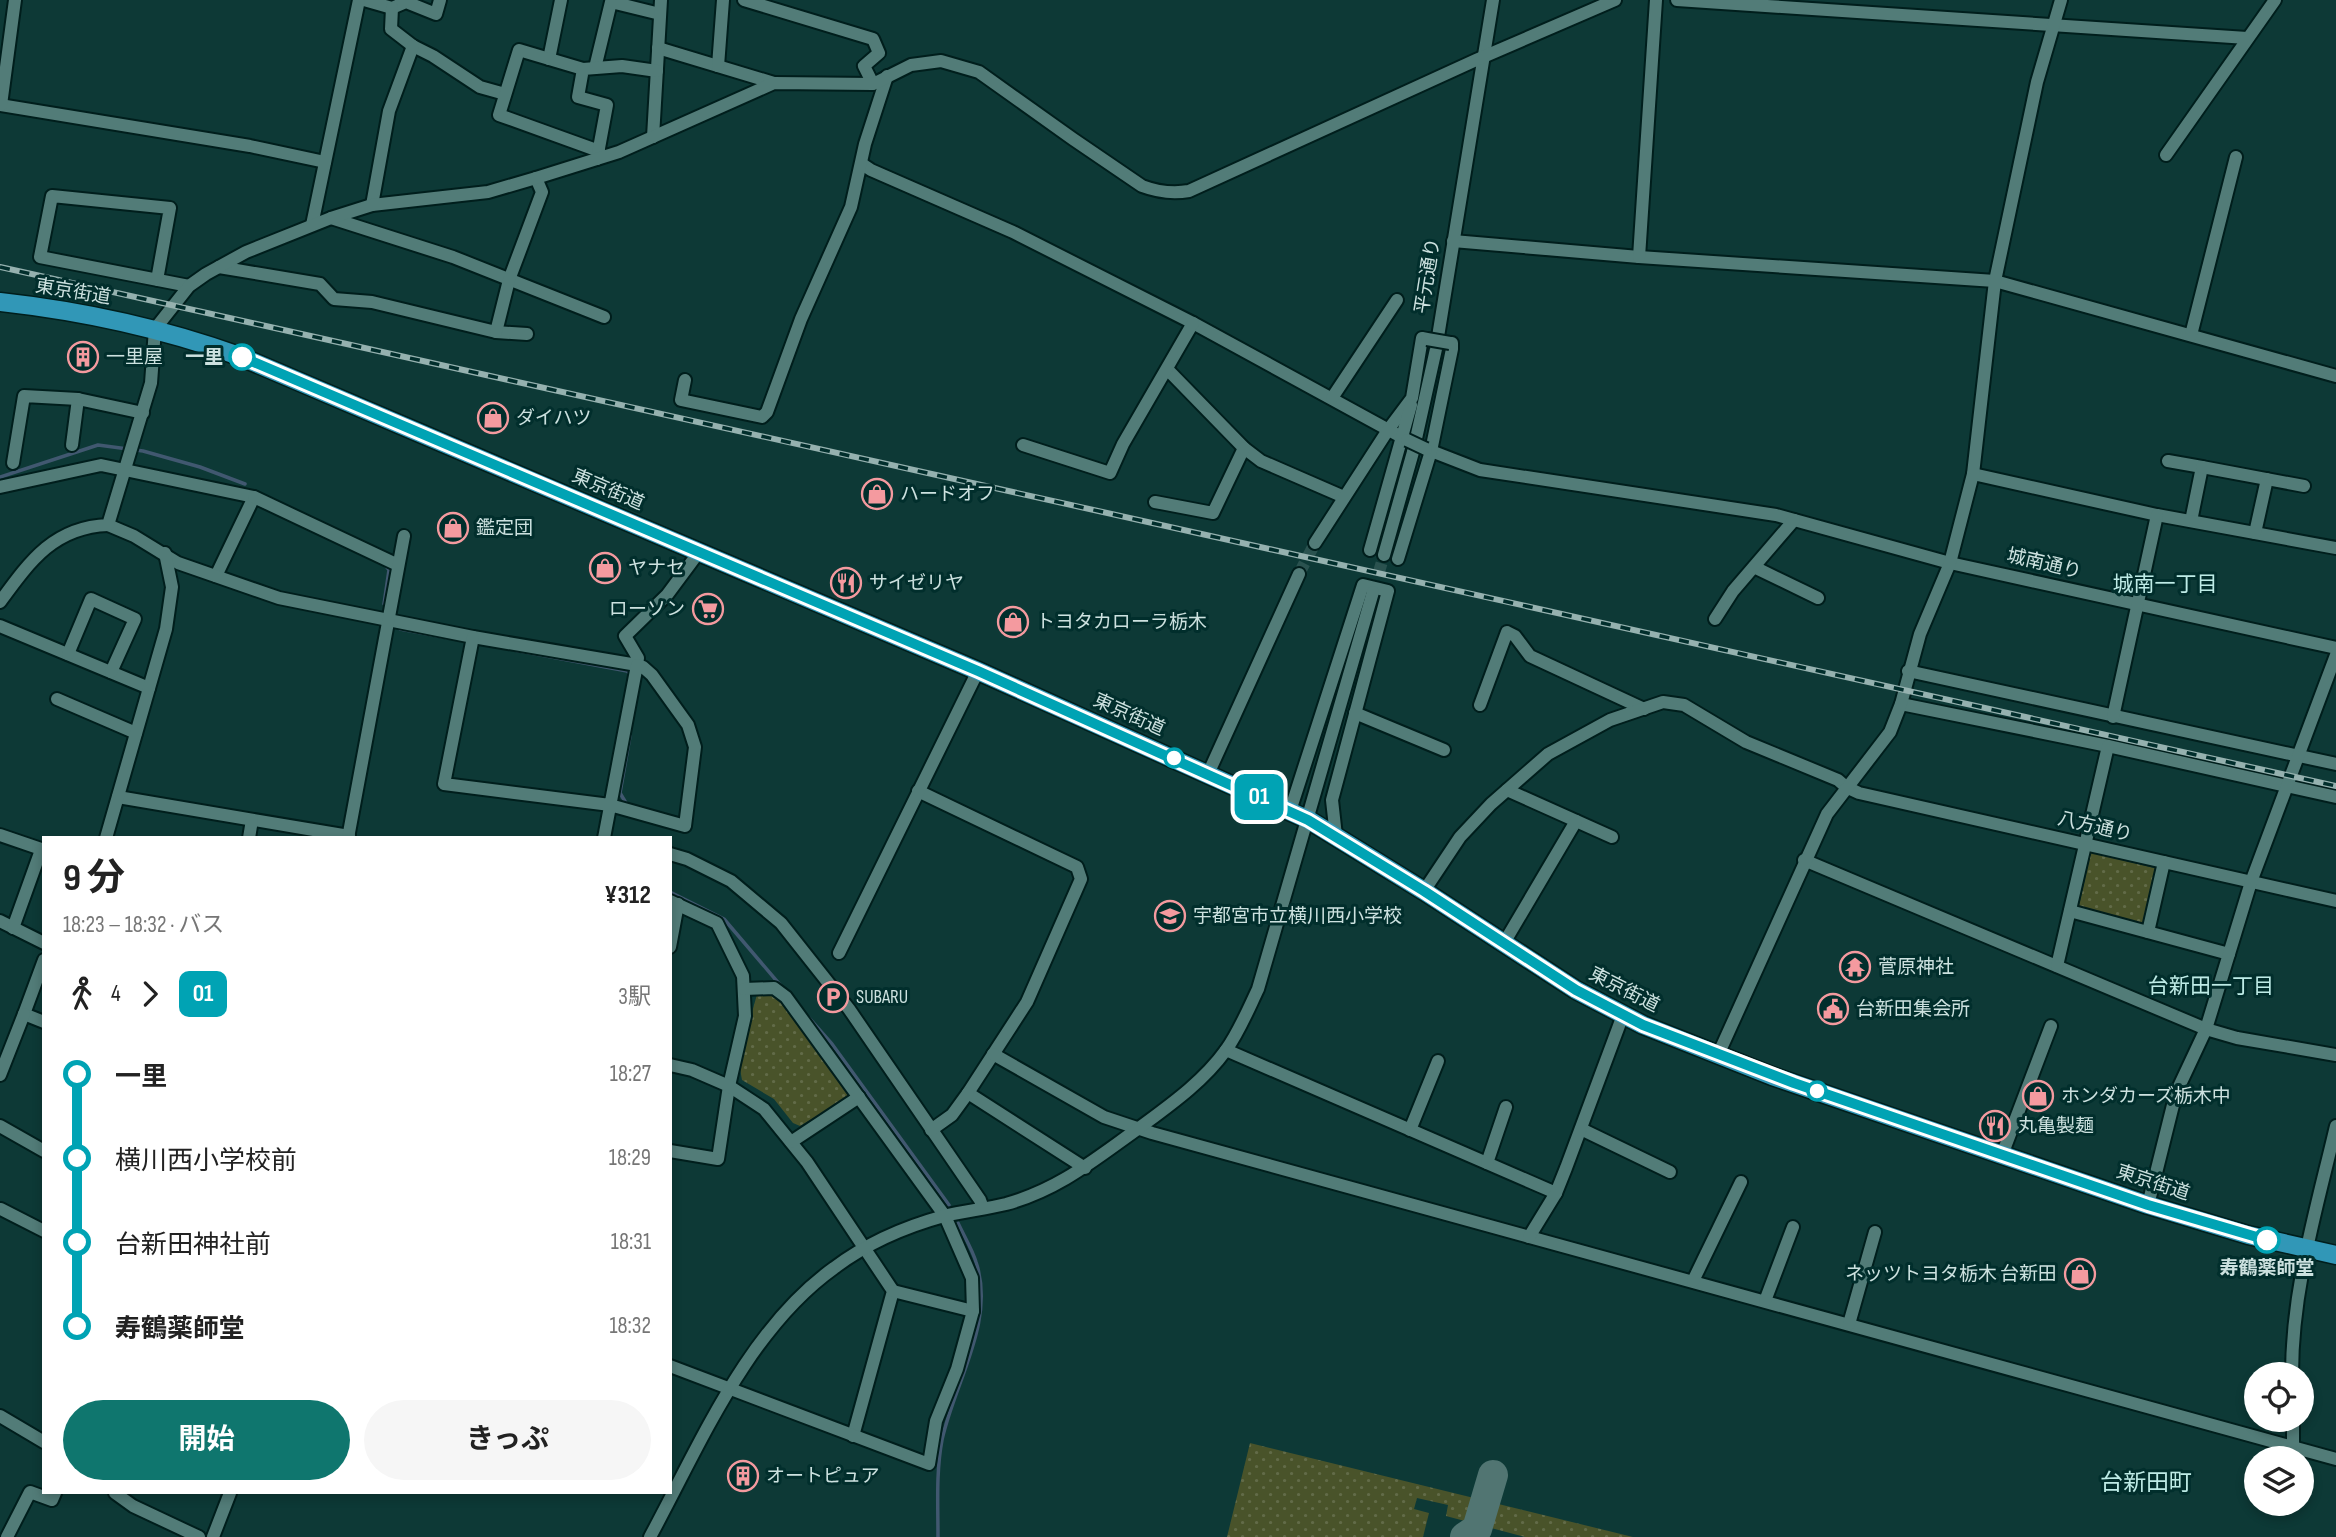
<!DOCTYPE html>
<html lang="ja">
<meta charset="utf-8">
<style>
body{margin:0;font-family:"Sofia Sans Condensed","Noto Sans JP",sans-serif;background:#f6f6f6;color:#222;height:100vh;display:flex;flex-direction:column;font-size:26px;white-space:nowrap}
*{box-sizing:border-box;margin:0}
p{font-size:23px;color:#767676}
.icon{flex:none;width:38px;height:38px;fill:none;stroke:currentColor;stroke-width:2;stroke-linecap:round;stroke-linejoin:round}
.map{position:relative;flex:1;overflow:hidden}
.panel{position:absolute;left:42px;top:836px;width:630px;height:658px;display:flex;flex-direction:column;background:#fff;border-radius:0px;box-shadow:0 4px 10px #0003}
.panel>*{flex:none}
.badge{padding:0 14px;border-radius:10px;font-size:24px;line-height:46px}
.fabs{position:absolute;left:2244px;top:1362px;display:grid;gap:14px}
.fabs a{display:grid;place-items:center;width:70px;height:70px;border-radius:50%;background:#fff;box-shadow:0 4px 10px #0003;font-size:35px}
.map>.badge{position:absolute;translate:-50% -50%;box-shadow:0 0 0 4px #fff}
.legs{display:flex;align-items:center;gap:10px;height:77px;padding:0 21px;font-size:23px}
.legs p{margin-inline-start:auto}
.overview{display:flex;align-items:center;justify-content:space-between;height:119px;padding:0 21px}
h1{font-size:38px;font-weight:700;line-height:52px}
.button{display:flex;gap:14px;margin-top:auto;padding:14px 21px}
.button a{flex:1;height:80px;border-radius:42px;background:#0f766e;color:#fff;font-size:28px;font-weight:700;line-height:80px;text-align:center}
.button a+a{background:#f6f6f6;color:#222}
ul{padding:0 21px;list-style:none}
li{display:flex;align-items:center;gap:24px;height:84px;font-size:26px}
li i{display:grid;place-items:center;width:10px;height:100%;margin:0 9px;background:currentColor}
li i::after{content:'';width:18px;height:18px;margin:-9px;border:5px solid;border-radius:50%;background:#fff}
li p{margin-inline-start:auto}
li:first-child i{background:linear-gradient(#0000 50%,currentColor 0)}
li:last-child i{background:linear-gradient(currentColor 50%,#0000 0)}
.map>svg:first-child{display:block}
.green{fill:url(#green-dots)}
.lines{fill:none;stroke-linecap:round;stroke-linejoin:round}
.stream{stroke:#415870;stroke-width:3.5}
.taxiway{stroke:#517572;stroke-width:30}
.minor-tunnel{stroke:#2a524f;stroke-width:12;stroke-dasharray:12 6;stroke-linecap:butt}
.minor-casing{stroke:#001e1c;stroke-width:16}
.highway-casing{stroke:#001e1c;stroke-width:21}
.minor{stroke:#527c78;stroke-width:12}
.highway{stroke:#3197b7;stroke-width:18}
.rail-casing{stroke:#95b1af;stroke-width:6}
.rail{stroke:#012e2c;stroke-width:3.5;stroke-dasharray:10;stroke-linecap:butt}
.minor-bridge-casing{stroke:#001e1c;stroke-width:16;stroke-linecap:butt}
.minor-bridge{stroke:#527c78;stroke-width:12}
.line-1-casing{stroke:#fff;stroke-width:16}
.line-1{stroke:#00a3b4;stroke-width:10}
.stop-1-dot{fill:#fff;stroke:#00a3b4;stroke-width:3.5}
.labels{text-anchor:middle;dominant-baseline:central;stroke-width:6;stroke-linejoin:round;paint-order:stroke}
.street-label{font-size:19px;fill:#cce1df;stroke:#012e2c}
.poi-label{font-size:19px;fill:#cce1df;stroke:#012e2c;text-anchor:start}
.stop-label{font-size:19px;font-weight:bold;fill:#cce1df;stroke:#012e2c;text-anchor:end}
.neighbourhood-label{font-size:21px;fill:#beebe6;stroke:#012e2c}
.quarter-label{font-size:23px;fill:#beebe6;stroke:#012e2c}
</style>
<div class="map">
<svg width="2336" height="1537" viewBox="0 0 2336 1537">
<defs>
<pattern id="green-dots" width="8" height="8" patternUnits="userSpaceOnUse" patternTransform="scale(1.75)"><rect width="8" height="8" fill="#49532a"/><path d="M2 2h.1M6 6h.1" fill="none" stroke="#626b48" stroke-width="1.8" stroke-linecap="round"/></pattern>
</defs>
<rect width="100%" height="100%" fill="#0d3936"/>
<!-- green -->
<g class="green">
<path d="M2091 852 2158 869 2142 926 2078 910Z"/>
<path d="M776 991 851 1089 848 1098 800 1126 793 1123 774 1099 742 1080C741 1075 740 1068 740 1063 740 1057 756 996 758 992Z"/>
<path d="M1250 1443 1633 1537H1525L1446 1516 1448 1505 1417 1498 1414 1509 1429 1513 1423 1537H1227Z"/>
</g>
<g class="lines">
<!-- stream -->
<g class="stream">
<path d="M0 477 98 445 143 451 200 467 245 484"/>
<path d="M384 604 389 570 385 565"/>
<path d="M400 629 449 638"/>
<path d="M514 650 627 671 632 676"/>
<path d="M626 803 620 793 630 736"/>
<path d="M670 892 724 919 781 986"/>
<path d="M809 1018 832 1044 949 1205"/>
<path d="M938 1537C938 1505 936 1472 942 1440 954 1383 996 1322 976 1262 972 1249 964 1236 958 1223"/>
</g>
<!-- taxiway -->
<path class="taxiway" d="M1465 1537 1477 1529 1493 1475"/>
<!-- minor-tunnel -->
<g class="minor-tunnel">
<path d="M1299 574 1315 543"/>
<path d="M1373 592 1384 555"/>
</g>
<!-- minor casing -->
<g class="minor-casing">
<g id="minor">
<path d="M364 0 392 8 406 2 436 14 440 0"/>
<path d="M744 0 873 39 879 53 864 66 873 84"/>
<path d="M1677 0 2247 38"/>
<path d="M392 8 391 29 413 46 433 56 480 87 505 94"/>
<path d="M658 48 774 83"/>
<path d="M549 59 561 0"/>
<path d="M718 66 723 0"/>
<path d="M595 68 611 2 660 14"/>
<path d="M583 69 519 50 499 115 599 151"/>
<path d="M0 105 250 146 325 162"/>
<path d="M1 105 15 0"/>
<path d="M653 137 661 0"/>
<path d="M2166 155 2275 0"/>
<path d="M597 159 607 105 578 97 583 69 622 66 657 71"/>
<path d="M862 164 871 170 1013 232 1193 323 1407 440"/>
<path d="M372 205 389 111 413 46"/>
<path d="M331 218 453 257 604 317"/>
<path d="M312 225 359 0"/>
<path d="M1453 241 1639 257 1995 281 2336 376"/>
<path d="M1639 257 1656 0"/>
<path d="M219 267 320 284 334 299 372 302 496 332 527 334"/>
<path d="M157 280 170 208 52 196 40 257 189 286"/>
<path d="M496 332 509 280 542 192 536 178"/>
<path d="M2191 335 2236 157"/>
<path d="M1167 369 1244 448 1261 461 1344 497"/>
<path d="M685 380 681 400 762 417 767 412 801 319 851 207 865 144 887 76"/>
<path d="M1332 398 1397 300"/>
<path d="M72 445 78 399"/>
<path d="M1023 445 1110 473 1123 444 1193 323"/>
<path d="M1426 449 1480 470 1776 515 1950 563 2336 648"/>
<path d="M2168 461 2202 467 2191 521"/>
<path d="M13 463 24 396 78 399 143 413"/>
<path d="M2202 467 2304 486"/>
<path d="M1973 474 2157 515 2336 548"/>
<path d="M0 487 101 465 254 497 216 576"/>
<path d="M254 497 398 565"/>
<path d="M1155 502 1213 513 1244 448"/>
<path d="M108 525 134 536 178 563 279 598 473 637 637 665 638 658 625 636 667 595 699 552"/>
<path d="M2255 533 2267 479"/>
<path d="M1315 543 1388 430 1412 398 1422 338 1427 339"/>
<path d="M1370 550 1411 405"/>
<path d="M1384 555 1413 452 1436 349 1493 0"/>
<path d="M1398 559 1431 451 1452 349V343H1450"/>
<path d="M1754 567 1818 598"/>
<path d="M0 602C30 561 54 527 108 525L151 383 155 329 189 286 206 274 246 252 331 218 372 205 488 192 536 178 619 152 774 83 873 84 911 65 941 61 979 72 1073 139 1142 186C1158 192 1172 194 1189 191L1476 60 1615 0"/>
<path d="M1715 619 1733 591 1794 520"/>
<path d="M0 626 149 688"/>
<path d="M473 637 444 784 610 805 685 826 695 747 688 725 652 675 643 667 637 665 604 838"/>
<path d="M68 654 91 599 135 619 111 672"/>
<path d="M1908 671 2336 764"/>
<path d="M57 699 136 733"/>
<path d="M1901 704 2108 746 2336 797"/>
<path d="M1480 705 1507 632 1515 636 1530 656 1644 709"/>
<path d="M1355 713 1444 750"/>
<path d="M2113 717 2157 515"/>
<path d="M1208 774 1299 574"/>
<path d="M1507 790 1612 837"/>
<path d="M918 791 1077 867 1081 879 1027 1002 968 1093 1085 1168"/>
<path d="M118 797 349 836"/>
<path d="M1290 811 1363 585 1388 591 1332 800 1336 836"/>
<path d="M0 835 44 850"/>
<path d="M106 838 166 629 172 587 165 553"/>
<path d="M249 838 252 820"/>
<path d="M348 838 404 536"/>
<path d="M670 854 687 859 731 881 781 923 849 1009 980 1200 983 1208"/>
<path d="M1804 860 2206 1029 2237 1038 2336 1055"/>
<path d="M1424 891 1460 837 1491 804 1548 754 1610 720 1663 702 1684 705 1746 742 1838 780 1846 787 1859 793 2336 901"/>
<path d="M670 901 717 923 743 976 745 1016 729 1086 718 1159 670 1151"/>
<path d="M2070 911 2229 954"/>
<path d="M0 921 44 943"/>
<path d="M13 928 41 850"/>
<path d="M2148 932 2164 862"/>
<path d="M1504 943 1576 821"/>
<path d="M670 947 678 904"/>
<path d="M839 953 978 671"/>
<path d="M44 960 24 1014 44 1022"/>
<path d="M2057 966 2108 746"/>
<path d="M1226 1050 1556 1193"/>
<path d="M993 1054 1104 1117 1152 1133 2336 1459"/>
<path d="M1718 1055 1827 814 1890 732 1901 704 1920 634 1950 563 1973 474 1995 281 2037 82 2061 0"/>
<path d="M670 1065 692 1070 729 1086 764 1109 807 1162 893 1291 853 1436"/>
<path d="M0 1075 24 1014"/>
<path d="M0 1126 44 1151"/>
<path d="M1581 1129 1670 1172"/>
<path d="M931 1130 952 1115 968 1093"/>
<path d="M1410 1130 1438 1061"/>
<path d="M791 1142 859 1097"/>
<path d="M2002 1155 2051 1026"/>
<path d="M1487 1163 1506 1107"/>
<path d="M2148 1205 2176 1093 2206 1029 2251 882 2336 655"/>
<path d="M1 1209 44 1231"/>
<path d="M1529 1237 1556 1193 1566 1168 1623 1015"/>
<path d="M1693 1281 1741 1182"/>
<path d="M893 1291 973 1311"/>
<path d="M1765 1301 1793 1227"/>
<path d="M1849 1324 1875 1232"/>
<path d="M670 1366 929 1464 936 1421 957 1369 973 1311 972 1278 945 1216 786 997 774 988 744 989"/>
<path d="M2292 1374C2292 1289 2317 1207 2336 1126"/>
<path d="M0 1416 44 1442"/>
<path d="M2293 1419V1447"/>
<path d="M115 1493 133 1506 199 1537"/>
<path d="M7 1537 30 1492 52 1500 55 1493"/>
<path d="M213 1537 230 1493"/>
<path d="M650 1537C700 1445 747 1330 834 1268 867 1243 904 1227 944 1216 964 1211 986 1209 1006 1204 1060 1189 1095 1159 1139 1128 1170 1105 1203 1082 1226 1050 1239 1032 1248 1010 1258 989L1373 592"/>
</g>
</g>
<!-- highway casing -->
<g class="highway-casing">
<path id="highway" d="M0 302C82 311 161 328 239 356L978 671 1309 820 1424 891 1576 990 1643 1025 1772 1076 2148 1205 2248 1235 2336 1255"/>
</g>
<!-- minor -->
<use href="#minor" class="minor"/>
<!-- highway -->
<use href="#highway" class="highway"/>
<!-- rail casing -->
<g class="rail-casing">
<path id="rail" d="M0 267 2336 786"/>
</g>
<!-- rail -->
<use href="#rail" class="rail"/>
<!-- minor-bridge casing -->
<g class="minor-bridge-casing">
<g id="minor-bridge">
<path d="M1427 339 1450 343"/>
<path d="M1407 440 1426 449"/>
</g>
</g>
<!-- minor-bridge -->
<use href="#minor-bridge" class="minor-bridge"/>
</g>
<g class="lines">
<!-- line-1 casing -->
<g class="line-1-casing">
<path id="line-1" d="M242 357 978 671 1308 820 1424 891 1576 990 1643 1025 1794 1083 2148 1205 2267 1240"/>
</g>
<!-- line-1 -->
<use href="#line-1" class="line-1"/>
</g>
<!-- icons -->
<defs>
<g id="building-ring" transform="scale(1.575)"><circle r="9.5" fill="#012e2c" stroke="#f49a9f" stroke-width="1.5"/><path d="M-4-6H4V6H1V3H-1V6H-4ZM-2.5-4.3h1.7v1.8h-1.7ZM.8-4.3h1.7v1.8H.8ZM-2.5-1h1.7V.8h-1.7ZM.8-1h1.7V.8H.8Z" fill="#f49a9f"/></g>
<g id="shop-ring" transform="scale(1.575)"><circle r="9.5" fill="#012e2c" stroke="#f49a9f" stroke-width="1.5"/><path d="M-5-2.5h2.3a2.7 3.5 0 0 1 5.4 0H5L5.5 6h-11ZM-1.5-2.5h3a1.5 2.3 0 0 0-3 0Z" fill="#f49a9f"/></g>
<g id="restaurant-ring" transform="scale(1.575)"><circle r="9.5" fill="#012e2c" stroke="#f49a9f" stroke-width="1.5"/><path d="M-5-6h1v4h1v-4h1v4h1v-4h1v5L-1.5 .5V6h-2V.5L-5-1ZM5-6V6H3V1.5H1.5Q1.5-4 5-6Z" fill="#f49a9f"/></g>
<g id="supermarket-ring" transform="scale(1.575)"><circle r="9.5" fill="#012e2c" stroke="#f49a9f" stroke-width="1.5"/><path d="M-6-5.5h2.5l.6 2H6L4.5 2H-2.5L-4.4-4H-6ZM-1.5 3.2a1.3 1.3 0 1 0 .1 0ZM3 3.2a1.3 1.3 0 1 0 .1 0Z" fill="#f49a9f"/></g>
<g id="school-ring" transform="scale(1.575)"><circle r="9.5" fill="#012e2c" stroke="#f49a9f" stroke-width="1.5"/><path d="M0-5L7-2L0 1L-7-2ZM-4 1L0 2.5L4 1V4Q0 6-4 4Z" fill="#f49a9f"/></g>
<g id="temple-ring" transform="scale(1.575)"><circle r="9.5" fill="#012e2c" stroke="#f49a9f" stroke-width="1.5"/><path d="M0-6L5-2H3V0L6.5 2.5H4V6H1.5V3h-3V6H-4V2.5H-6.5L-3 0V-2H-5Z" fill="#f49a9f"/></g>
<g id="parking-ring" transform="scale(1.575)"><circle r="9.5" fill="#012e2c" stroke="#f49a9f" stroke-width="1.5"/><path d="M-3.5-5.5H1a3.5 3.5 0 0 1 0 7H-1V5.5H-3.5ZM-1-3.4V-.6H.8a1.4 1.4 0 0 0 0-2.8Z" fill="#f49a9f"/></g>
<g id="civic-ring" transform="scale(1.575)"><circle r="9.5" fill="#012e2c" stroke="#f49a9f" stroke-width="1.5"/><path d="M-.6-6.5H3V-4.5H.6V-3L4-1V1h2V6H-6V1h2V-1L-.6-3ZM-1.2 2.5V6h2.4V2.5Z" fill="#f49a9f"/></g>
</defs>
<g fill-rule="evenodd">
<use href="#building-ring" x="83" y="357"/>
<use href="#shop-ring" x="493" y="418"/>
<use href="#shop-ring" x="877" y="494"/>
<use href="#shop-ring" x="453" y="528"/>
<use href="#shop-ring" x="605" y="568"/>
<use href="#restaurant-ring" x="846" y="583"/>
<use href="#supermarket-ring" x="708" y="609"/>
<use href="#shop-ring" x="1013" y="622"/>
<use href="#school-ring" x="1170" y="916"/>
<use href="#temple-ring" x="1855" y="967"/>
<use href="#parking-ring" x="833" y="997"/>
<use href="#civic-ring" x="1833" y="1009"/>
<use href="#shop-ring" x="2038" y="1096"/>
<use href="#restaurant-ring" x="1995" y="1126"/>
<use href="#shop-ring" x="2080" y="1274"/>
<use href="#building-ring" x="743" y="1476"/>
</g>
<!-- markers -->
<g class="stop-1-dot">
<circle cx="242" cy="357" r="12"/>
<circle cx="1174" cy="758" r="9"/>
<circle cx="1817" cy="1091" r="9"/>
<circle cx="2267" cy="1240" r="12"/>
</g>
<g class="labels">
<!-- street labels -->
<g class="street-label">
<text transform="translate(1428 276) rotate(-81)">平元通り</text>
<text transform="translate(73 292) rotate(9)">東京街道</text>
<text transform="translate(608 490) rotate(23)">東京街道</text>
<text transform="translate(2044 564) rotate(13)">城南通り</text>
<text transform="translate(1129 715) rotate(24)">東京街道</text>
<text transform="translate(2095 827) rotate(13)">八方通り</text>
<text transform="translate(1624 990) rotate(27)">東京街道</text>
<text transform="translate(2153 1183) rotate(18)">東京街道</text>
</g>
<!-- poi labels -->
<g class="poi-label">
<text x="106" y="357">一里屋</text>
<text x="516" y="418">ダイハツ</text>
<text x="900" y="494">ハードオフ</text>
<text x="476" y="528">鑑定団</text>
<text x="628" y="568">ヤナセ</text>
<text x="869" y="583">サイゼリヤ</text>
<text x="685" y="609" text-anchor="end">ローソン</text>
<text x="1036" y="622">トヨタカローラ栃木</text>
<text x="1193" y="916">宇都宮市立横川西小学校</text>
<text x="1878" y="967">菅原神社</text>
<text x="856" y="997">SUBARU</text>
<text x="1856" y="1009">台新田集会所</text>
<text x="2061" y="1096">ホンダカーズ栃木中</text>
<text x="2018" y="1126">丸亀製麺</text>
<text x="2057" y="1274" text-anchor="end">ネッツトヨタ栃木 台新田</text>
<text x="766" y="1476">オートピュア</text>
</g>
<!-- stop labels -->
<g class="stop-label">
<text x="223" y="357">一里</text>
<text x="2267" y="1268" text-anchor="middle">寿鶴薬師堂</text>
</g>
<!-- neighbourhood labels -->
<g class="neighbourhood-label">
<text x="2165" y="584">城南一丁目</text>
<text x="2211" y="986">台新田一丁目</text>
</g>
<!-- quarter labels -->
<g class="quarter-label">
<text x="2146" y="1483">台新田町</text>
</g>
</g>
</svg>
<div class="fabs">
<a><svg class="icon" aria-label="locate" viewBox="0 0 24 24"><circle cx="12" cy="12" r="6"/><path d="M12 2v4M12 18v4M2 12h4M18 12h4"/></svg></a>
<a><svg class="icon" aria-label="layers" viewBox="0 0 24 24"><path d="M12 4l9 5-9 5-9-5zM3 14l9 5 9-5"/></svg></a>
</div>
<b class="badge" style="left:1259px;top:797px;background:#00a3b4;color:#fff">01</b>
<section class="panel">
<div class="overview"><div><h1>9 分</h1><p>18:23 – 18:32 · バス</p></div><b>¥312</b></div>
<div class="legs"><svg class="icon" aria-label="walk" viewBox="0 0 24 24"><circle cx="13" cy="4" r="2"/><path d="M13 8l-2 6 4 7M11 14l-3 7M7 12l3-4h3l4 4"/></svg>4<svg class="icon" aria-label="forward" viewBox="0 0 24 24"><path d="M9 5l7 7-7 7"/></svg><b class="badge" style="background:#00a3b4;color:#fff">01</b><p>3駅</p></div>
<ul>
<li><i style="color:#00a3b4"></i><b>一里</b><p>18:27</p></li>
<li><i style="color:#00a3b4"></i><span>横川西小学校前</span><p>18:29</p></li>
<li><i style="color:#00a3b4"></i><span>台新田神社前</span><p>18:31</p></li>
<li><i style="color:#00a3b4"></i><b>寿鶴薬師堂</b><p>18:32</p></li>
</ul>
<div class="button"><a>開始</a><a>きっぷ</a></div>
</section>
</div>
